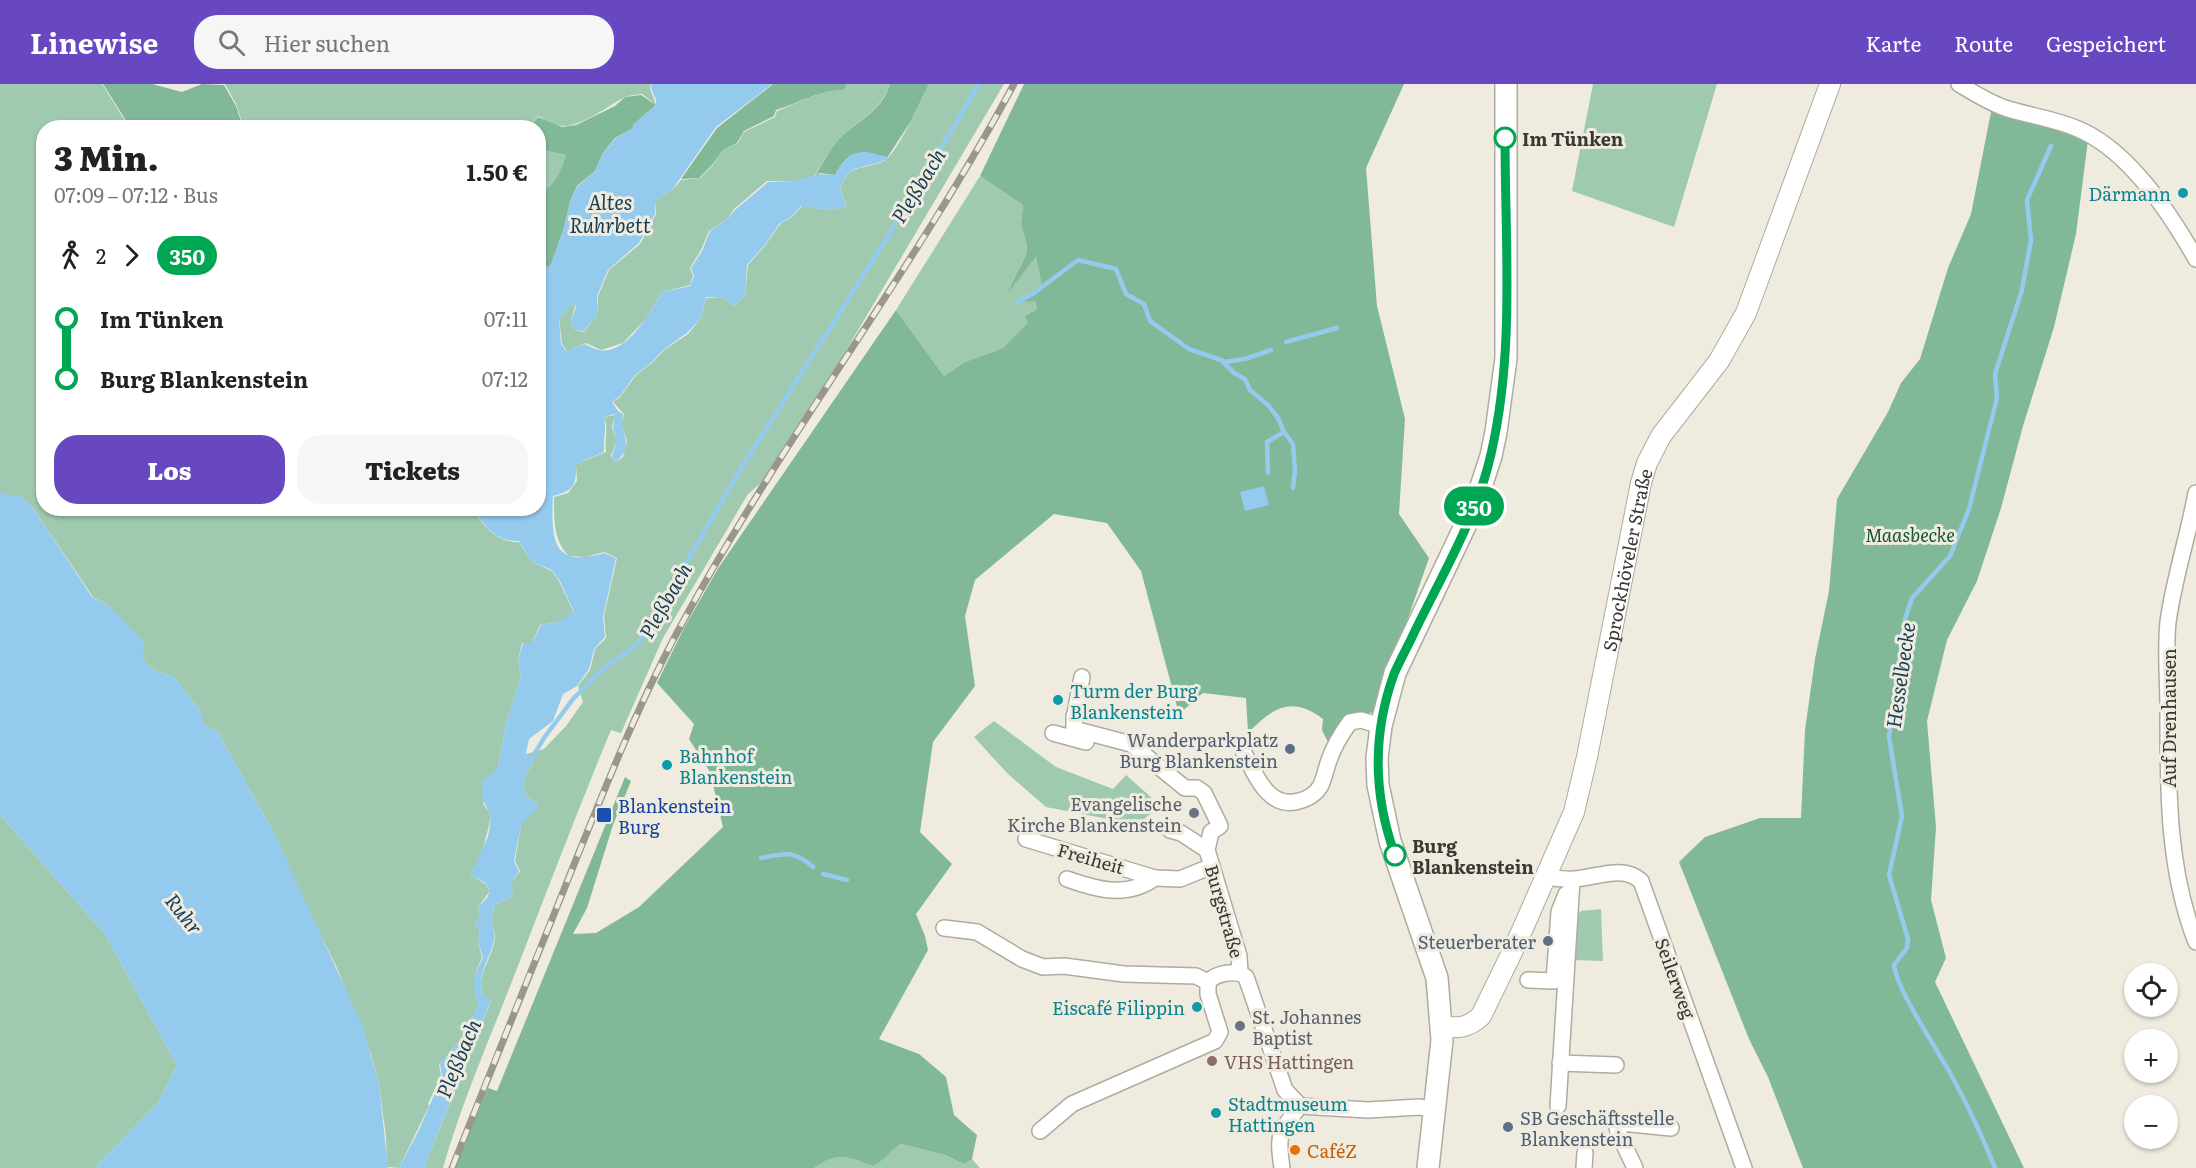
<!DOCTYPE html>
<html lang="de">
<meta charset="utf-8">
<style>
body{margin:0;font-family:Literata,serif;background:#f6f6f6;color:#222;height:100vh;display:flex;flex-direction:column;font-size:22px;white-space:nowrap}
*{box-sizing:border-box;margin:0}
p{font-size:20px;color:#767676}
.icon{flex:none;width:33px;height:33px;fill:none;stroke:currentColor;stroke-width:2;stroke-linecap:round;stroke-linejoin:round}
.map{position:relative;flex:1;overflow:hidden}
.drawer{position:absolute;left:36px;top:36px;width:510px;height:396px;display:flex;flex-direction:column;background:#fff;border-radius:24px;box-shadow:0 2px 4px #0004}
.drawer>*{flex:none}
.badge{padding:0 12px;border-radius:20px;font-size:21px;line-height:39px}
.buttons{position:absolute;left:2124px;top:879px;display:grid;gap:12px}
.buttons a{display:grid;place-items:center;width:54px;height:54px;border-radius:50%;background:#fff;box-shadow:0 2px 4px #0004;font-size:30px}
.map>.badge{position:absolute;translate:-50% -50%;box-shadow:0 0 0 3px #fff}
.legs{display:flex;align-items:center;gap:9px;height:66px;padding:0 18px;font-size:20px}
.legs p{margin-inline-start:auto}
.headline{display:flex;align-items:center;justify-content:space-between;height:102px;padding:0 18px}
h1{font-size:33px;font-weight:800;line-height:45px}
.cta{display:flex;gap:12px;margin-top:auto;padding:12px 18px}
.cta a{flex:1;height:69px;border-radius:24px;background:#6748c1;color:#fff;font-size:24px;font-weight:800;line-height:69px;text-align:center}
.cta a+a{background:#f6f6f6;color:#222}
ul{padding:0 18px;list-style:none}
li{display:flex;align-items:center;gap:21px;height:60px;font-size:22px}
li i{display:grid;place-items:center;width:9px;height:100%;margin:0 8px;background:currentColor}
li i::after{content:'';width:15px;height:15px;margin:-8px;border:4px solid;border-radius:50%;background:#fff}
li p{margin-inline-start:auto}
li:first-child i{background:linear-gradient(#0000 50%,currentColor 0)}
li:last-child i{background:linear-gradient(currentColor 50%,#0000 0)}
header{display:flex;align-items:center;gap:36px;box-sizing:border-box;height:84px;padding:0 30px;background:#6748c1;color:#fff}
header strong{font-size:28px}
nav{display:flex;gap:33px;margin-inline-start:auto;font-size:21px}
.search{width:420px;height:54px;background:#f6f6f6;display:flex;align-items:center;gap:15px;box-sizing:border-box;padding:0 21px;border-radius:24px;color:#767676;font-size:22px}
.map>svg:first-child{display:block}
.green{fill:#a0cab0}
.forest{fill:#81b897}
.water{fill:#95caef}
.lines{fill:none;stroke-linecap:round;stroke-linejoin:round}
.stream{stroke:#95caef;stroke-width:4.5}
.minor-casing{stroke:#aeab9f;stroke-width:18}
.tertiary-casing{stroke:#aeab9f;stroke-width:22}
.secondary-casing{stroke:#aeab9f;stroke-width:24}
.minor{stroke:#fff;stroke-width:15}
.tertiary{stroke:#fff;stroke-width:20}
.secondary{stroke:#fff;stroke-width:21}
.rail-casing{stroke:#98968d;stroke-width:7}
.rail{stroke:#efecdf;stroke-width:4.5;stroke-dasharray:14;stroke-linecap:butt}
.line-1-casing{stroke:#fff;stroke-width:14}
.line-1{stroke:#00a651;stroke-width:9}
.stop-1-dot{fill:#fff;stroke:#00a651;stroke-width:3}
.culture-dot{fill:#0f9aa8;stroke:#efecdf;stroke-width:2}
.service-dot{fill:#5c6f8a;stroke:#efecdf;stroke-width:2}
.worship-dot{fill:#6b7280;stroke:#efecdf;stroke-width:2}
.transit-dot{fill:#1a4fb4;stroke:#efecdf;stroke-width:2}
.education-dot{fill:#8d6e63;stroke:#efecdf;stroke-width:2}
.food-dot{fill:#e8710a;stroke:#efecdf;stroke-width:2}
.labels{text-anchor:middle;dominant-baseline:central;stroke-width:6;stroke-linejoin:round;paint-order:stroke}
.stop-label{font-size:18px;font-weight:bold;fill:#393833;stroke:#efecdf;text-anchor:start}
.culture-label{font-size:18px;fill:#0d838f;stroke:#efecdf;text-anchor:start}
.park-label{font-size:18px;font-style:italic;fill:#135535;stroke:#efecdf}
.street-label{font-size:18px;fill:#393833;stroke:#efecdf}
.service-label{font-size:18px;fill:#4e5e75;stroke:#efecdf;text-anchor:end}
.worship-label{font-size:18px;fill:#5b616d;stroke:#efecdf;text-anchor:end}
.transit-label{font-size:18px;fill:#164399;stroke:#efecdf;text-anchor:start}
.education-label{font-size:18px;fill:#785e54;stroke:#efecdf;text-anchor:start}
.food-label{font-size:18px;fill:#c56008;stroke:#efecdf;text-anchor:start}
.water-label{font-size:20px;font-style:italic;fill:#153d57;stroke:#efecdf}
</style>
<header>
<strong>Linewise</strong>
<div class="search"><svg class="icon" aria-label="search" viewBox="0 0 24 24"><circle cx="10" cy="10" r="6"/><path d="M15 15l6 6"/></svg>Hier suchen</div>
<nav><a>Karte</a><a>Route</a><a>Gespeichert</a></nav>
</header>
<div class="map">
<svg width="2196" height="1084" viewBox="0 0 2196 1084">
<rect width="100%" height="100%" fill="#efecdf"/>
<!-- green -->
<g class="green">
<path d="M0 0H102L129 43 44 44V424L473 425C484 443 496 458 519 458L532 478 552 487 559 497 574 529 558 538 540 541 532 559H522L518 576 521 593 506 640 498 685 483 720 491 730C489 744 485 756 482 768 480 776 474 783 471 791L485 800 490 807 478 823 481 832 475 840 480 847 478 858 482 874C474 890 470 902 479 919L463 953 439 981 441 991 428 1020 429 1022 399 1084 387 1083 386 1053 379 1000 371 970 337 884 308 825 275 751 217 647 206 642 202 636V629L174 593 156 587 148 582 108 521 93 513 33 424 21 413 0 410Z"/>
<path d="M225 0H651L650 4 656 21 642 10C636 11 628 11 623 14 609 22 581 42 564 42 556 42 546 36 538 32L529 44H244L236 20Z"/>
<path d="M847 0H890C881 27 860 34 842 52 831 63 823 79 814 92L794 97H767L734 125 727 135 709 147 701 166 690 184 693 192 690 201 662 208 646 235 623 259 601 266 586 259 567 267 562 260 559 234 573 219 575 222 571 237 575 246 584 248 597 231 598 212 609 186 640 160 656 130 655 116 672 106 681 96 700 94 713 81 723 66 738 59 744 48 775 33 777 27C799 19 820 6 844 6Z"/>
<path d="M929 0H1004L844 270 761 399 748 410 663 554 621 649 611 646C576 730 544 815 511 900 487 961 461 1021 443 1084H424L491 917 483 913C483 908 481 903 481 898 483 877 503 860 491 838L495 820 514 812 510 800 520 787 515 777 521 740 537 719C515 706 523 696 534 677L526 670 544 665 566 642 583 618 578 602 590 586 595 565 606 554 604 532 617 474 604 468 586 473 569 472C553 457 554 434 554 413L568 409 577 397 576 380 606 368C604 356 609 344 604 333L615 331 612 344 617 356 611 372 615 378 623 373 627 357 621 340 624 330 613 318 620 313 636 291 653 278 664 266 688 250 701 234 706 214 724 213 734 222 745 212 748 181 764 163 781 139 792 133 802 122 828 126 847 122 840 105C849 78 863 87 884 77 897 70 922 15 929 0Z"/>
<path d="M1593 0H1717L1674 143 1572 107Z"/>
<path d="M539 65 566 71C561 86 555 103 539 109Z"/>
<path d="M980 92 1023 121 1021 140 1027 162 1026 171 1008 207 1036 173 1042 203 1020 217H1035L1037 225 1025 232 1029 239 1003 264 965 278 944 292 896 226Z"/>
<path d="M994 637 1056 683 1113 705 1126 691 1161 722 1144 735 1118 737 1046 723 1008 690 974 653Z"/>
<path d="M0 731 105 850 177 981 158 1019 98 1080 97 1084H0Z"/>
<path d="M1601 825 1603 877 1573 876 1576 833 1581 827Z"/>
<path d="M901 1060 945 1071 964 1080 972 1075 980 1084H814C838 1067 848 1073 873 1082 887 1076 888 1067 901 1060Z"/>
</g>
<!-- forest -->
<g class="forest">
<path d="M103 0H152L182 8 202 0 224 1 236 22 243 43H130Z"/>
<path d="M773 0H847L844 6C820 6 799 19 776 26L774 32 744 47 737 59 723 66 713 80 699 94 681 95 717 44Z"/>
<path d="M890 0H929L911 37 887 74C882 72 879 72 873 71 854 64 844 74 835 91L820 89 815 92C823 79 831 63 842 52 861 34 882 27 890 0Z"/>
<path d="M1024 0H1404L1366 84 1377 222 1405 335 1399 430 1429 474 1375 628 1343 635 1328 658 1322 646 1323 635C1291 611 1273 624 1248 649L1246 614 1203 609 1179 630 1141 487 1107 439 1054 430 975 496 965 532 975 602 933 658 920 748 952 780 916 830 925 852 928 866 879 955 919 970 946 993 954 1031 977 1051 972 1075 964 1080 945 1071 901 1060C888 1067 887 1076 873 1082 848 1073 838 1067 814 1084H455L488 1004 497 1007 625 693 631 697 613 741 587 824 573 850 596 849 639 823 723 743 710 688 689 655 694 640 657 599 684 544 719 483 896 226 944 292 965 278 1003 264 1028 239 1025 232 1037 225 1035 217 1018 218 1025 215 1042 203 1036 173 1006 211 1026 171 1027 162 1021 140 1023 121 980 92Z"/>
<path d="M641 11 656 21 634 40 632 45 615 54 603 69 595 87 577 102 570 118 564 144 551 181 544 185 539 195V109C555 103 561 86 566 71L539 65 538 44 530 43 538 33 562 43 576 41 615 22 625 13Z"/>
<path d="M1991 28 2052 40 2088 56 2076 150 2054 243 2023 342 2001 424 1977 497 1947 556 1927 637 1936 743 1931 816 1946 874 1935 898 2024 1084H1803L1768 993 1749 955 1679 778 1705 753 1760 734H1801L1805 646 1815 575 1829 507 1837 415 1888 328 1901 299 1920 275 1948 184 1971 130Z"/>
</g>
<!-- water -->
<g class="water">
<path d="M652 0H772L716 43 672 106 655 116V130L639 159 608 186 597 212V231L584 247 575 246 571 237 576 223 573 219 559 234 561 260 566 267 585 260C589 262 594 265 599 266 626 272 651 228 662 208L690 202 694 192 691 184 702 167 710 147 727 135 735 126 768 98 794 97 820 90 835 91C842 79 850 67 866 68 872 68 878 72 885 72L887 75C866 87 848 76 840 106L847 122 828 126 801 122 791 133 780 139 764 162 747 181 745 212 734 222 724 213H706L701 234 687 249 663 266 652 278 635 291 620 312 612 318 618 327 623 330C618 349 637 362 615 378L612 372 617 356 613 345 615 330 604 333C607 344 603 355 604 368L576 380C576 402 575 406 553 412 551 455 552 485 604 469L616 474 603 533 605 553 594 565 589 585 577 602 563 610 553 637 529 655 526 669 534 677C523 696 515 706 537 719L538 725 521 740 514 777 519 787 510 800 514 812 495 820 491 838C502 860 482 876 481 898 481 903 483 908 483 913L491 916 424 1084H399L419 1046 442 992 440 980 463 953 479 919C469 901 474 891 483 874L478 858 480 847 475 840 481 832 478 823 487 814 490 807 485 799 471 791C476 778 482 766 487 755 490 748 490 738 491 730 483 719 481 712 483 697L498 685 506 640 521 593 518 576 523 559H532L541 541 558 538 574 528 560 497 552 486 532 478 519 457C497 458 484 443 474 425L538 424 539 195 544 185 551 181 564 144 570 118 577 103 595 87 603 69 616 54 632 45 634 40 656 21V16L651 4Z"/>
<path d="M1264 402 1269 421 1245 427 1240 408Z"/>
<path d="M2 409 21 413 33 424 92 513 108 521 144 558 143 573 148 582 156 587 174 593 202 629V636L206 642 217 647 275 751 363 943 379 1000 388 1084H97L98 1080 158 1019 177 981 105 850 0 731V410Z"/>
</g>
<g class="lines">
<!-- stream -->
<g class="stream">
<path d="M1018 218 1034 209 1078 176 1116 185 1126 210 1144 220 1150 237 1189 265 1221 276 1234 289 1245 295 1250 306 1269 322 1278 334 1284 348 1293 360 1295 387 1293 404"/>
<path d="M1286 258 1337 244"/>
<path d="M1222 276 1224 278 1245 275 1271 266"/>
<path d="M1268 389 1267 358 1284 348"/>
<path d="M529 679 544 654 573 615 604 584 638 560 742 383 887 154 979 0"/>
<path d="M761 774C785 769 794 766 813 783"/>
<path d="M823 790 847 796"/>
<path d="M1995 1084C1982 1051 1966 1018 1949 987 1935 962 1897 906 1894 881L1907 864 1908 855 1889 791 1902 732 1889 653 1905 535 1912 514 1950 472 1969 425 1997 314 1995 290 2022 206 2031 156 2027 116 2051 62"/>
</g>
<!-- minor casing -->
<g class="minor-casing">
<g id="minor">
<path d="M1959 0C1974 9 1991 20 2008 25 2031 32 2055 35 2078 45 2128 66 2170 129 2196 175"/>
<path d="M2196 409C2188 453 2174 494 2168 538 2165 566 2168 596 2168 625 2168 703 2167 784 2196 858"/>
<path d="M1075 629 1082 593"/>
<path d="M1074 632V645L1131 660 1185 704H1197L1204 709 1220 742 1211 748 1207 766 1239 872 1240 889"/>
<path d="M1053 649 1086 658"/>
<path d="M1243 667C1255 690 1268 726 1299 717 1308 715 1317 709 1321 701 1324 694 1326 686 1328 679 1333 664 1341 650 1350 638L1361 636 1381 642"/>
<path d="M1170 746 1181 749 1207 766"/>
<path d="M1026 755 1155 794 1180 795 1212 782"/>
<path d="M1546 793C1555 794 1565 796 1574 795 1596 794 1623 780 1641 797L1744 1084"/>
<path d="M1067 795C1098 806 1127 814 1155 794"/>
<path d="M944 844 977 848 1022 875 1043 883 1064 882 1124 890 1196 892 1208 898"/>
<path d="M1528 896 1554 897 1559 828 1566 810"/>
<path d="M1208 898C1216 889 1237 885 1246 893L1285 1006 1300 1022"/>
<path d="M1560 979 1616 981"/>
<path d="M1300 1022 1368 1026 1420 1023 1434 1026"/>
<path d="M1558 1022 1572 796"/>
<path d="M1040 1047 1072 1020 1215 957 1220 948 1208 910V898"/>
<path d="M1282 1084C1277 1049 1279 1049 1300 1022"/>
<path d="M1584 1084 1585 1069"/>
<path d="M1635 1084 1618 1048 1617 1043 1621 1039 1671 1044"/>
</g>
</g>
<!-- tertiary casing -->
<g class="tertiary-casing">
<g id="tertiary">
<path id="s1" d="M1442 943C1460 944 1468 944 1481 932L1516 860 1574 728 1587 673 1641 399 1647 379 1661 352 1719 277 1746 229 1830 0"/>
</g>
</g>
<!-- secondary casing -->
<g class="secondary-casing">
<path id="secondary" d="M1428 1084 1442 956 1437 894 1390 757 1378 701 1377 674 1381 642 1395 589 1475 421 1491 372 1496 348 1506 274V0"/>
</g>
<!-- minor -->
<use href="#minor" class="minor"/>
<!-- tertiary -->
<use href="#tertiary" class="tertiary"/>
<!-- secondary -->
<use href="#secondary" class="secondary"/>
<!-- rail casing -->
<g class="rail-casing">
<path id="rail" d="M452 1084C490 989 528 894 567 798 603 709 638 619 685 534 785 351 915 184 1014 0"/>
</g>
<!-- rail -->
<use href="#rail" class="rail"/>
</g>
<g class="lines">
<!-- line-1 casing -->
<g class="line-1-casing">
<path id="line-1" d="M1395 771C1373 710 1372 651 1394 590 1400 576 1408 562 1414 549 1442 491 1477 433 1491 370 1515 267 1505 160 1505 54"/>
</g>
<!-- line-1 -->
<use href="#line-1" class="line-1"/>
</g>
<!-- markers -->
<g class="stop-1-dot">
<circle cx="1505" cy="54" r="10"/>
<circle cx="1395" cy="771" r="10"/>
</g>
<g class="culture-dot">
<circle cx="2183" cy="109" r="6"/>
<circle cx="1058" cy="616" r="6"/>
<circle cx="667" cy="681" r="6"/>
<circle cx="1197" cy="923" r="6"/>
<circle cx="1216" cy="1029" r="6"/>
</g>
<g class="service-dot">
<circle cx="1290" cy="665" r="6"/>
<circle cx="1548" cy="857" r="6"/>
<circle cx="1508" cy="1043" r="6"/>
</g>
<g class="worship-dot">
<circle cx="1194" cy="729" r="6"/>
<circle cx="1240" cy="942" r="6"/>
</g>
<rect class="transit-dot" x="596" y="723" width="16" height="16" rx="3"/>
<circle class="education-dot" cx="1212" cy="977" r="6"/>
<circle class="food-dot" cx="1295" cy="1066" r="6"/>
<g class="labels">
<!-- stop labels -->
<g class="stop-label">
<text x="1522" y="54">Im Tünken</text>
<text x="1412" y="761">Burg<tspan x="1412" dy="21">Blankenstein</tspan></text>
</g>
<!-- culture labels -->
<g class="culture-label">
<text x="2171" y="109" text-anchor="end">Därmann</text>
<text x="1070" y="606">Turm der Burg<tspan x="1070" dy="21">Blankenstein</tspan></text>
<text x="679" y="671">Bahnhof<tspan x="679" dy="21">Blankenstein</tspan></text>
<text x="1185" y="923" text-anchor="end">Eiscafé Filippin</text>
<text x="1228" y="1019">Stadtmuseum<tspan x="1228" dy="21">Hattingen</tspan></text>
</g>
<!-- park labels -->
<g class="park-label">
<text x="1910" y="450">Maasbecke</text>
</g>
<!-- street labels -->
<g class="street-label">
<text stroke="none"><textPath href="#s1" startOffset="524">Sprockhöveler Straße</textPath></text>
<text transform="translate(2168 634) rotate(-90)">Auf Drenhausen</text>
<text transform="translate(1091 774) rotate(16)">Freiheit</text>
<text transform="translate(1225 827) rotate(74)">Burgstraße</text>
<text transform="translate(1676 894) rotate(70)">Seilerweg</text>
</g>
<!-- service labels -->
<g class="service-label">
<text x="1278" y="655">Wanderparkplatz<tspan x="1278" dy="21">Burg Blankenstein</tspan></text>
<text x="1536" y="857">Steuerberater</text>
<text x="1520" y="1033" text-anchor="start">SB Geschäftsstelle<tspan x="1520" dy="21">Blankenstein</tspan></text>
</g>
<!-- worship labels -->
<g class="worship-label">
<text x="1182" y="719">Evangelische<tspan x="1182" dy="21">Kirche Blankenstein</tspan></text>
<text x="1252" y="932" text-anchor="start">St. Johannes<tspan x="1252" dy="21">Baptist</tspan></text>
</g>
<!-- transit labels -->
<g class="transit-label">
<text x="618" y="721">Blankenstein<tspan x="618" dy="21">Burg</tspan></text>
</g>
<!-- education labels -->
<g class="education-label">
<text x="1224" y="977">VHS Hattingen</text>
</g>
<!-- food labels -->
<g class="food-label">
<text x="1307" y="1066">CaféZ</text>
</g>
<!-- water labels -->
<g class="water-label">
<text transform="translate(917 101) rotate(-58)">Pleßbach</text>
<text x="610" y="117">Altes<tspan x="610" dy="23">Ruhrbett</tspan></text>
<text transform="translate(664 516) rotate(-60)">Pleßbach</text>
<text transform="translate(1899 591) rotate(-82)">Hesselbecke</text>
<text transform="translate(185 829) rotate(51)">Ruhr</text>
<text transform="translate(457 974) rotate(-67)">Pleßbach</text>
</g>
</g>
</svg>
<div class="buttons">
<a><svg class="icon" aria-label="locate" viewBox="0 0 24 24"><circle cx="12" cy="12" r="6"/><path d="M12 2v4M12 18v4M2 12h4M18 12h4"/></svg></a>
<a>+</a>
<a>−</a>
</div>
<b class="badge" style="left:1474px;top:422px;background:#00a651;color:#fff">350</b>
<section class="drawer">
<div class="headline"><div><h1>3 Min.</h1><p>07:09 – 07:12 · Bus</p></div><b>1.50 €</b></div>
<div class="legs"><svg class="icon" aria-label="walk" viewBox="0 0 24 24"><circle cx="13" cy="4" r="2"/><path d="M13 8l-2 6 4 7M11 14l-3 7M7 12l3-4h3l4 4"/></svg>2<svg class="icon" aria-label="forward" viewBox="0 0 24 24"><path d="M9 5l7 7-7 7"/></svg><b class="badge" style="background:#00a651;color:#fff">350</b></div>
<ul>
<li><i style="color:#00a651"></i><b>Im Tünken</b><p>07:11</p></li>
<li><i style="color:#00a651"></i><b>Burg Blankenstein</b><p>07:12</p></li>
</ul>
<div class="cta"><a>Los</a><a>Tickets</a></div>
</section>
</div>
